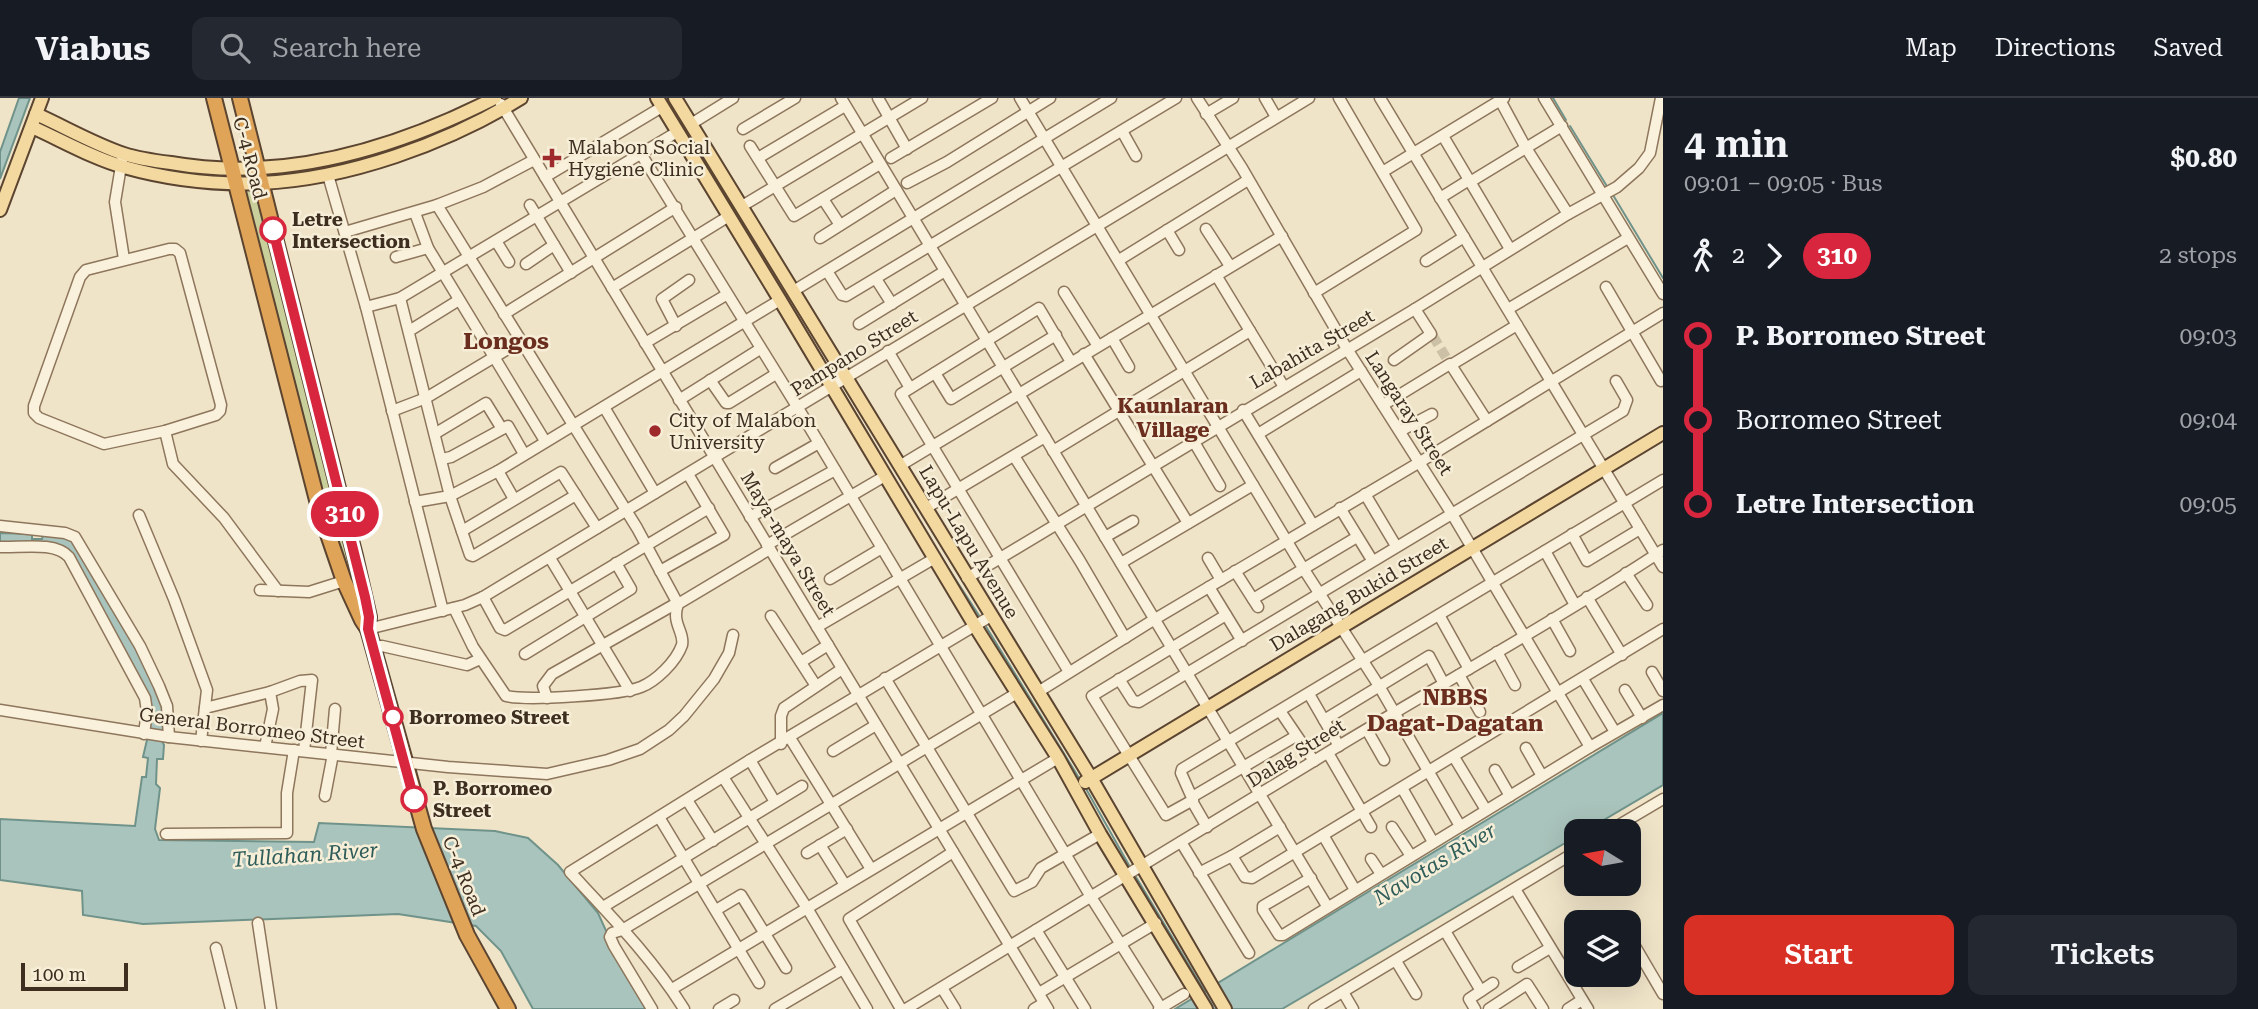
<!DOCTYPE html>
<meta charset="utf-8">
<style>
body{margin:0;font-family:"Roboto Serif",serif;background:#242831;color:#f1f3f6;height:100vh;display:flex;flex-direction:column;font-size:26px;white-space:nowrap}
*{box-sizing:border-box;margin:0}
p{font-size:23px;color:#9ea1a6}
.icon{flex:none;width:38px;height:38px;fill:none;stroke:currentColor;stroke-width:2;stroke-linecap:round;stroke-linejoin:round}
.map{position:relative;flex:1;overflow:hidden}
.panel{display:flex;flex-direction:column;background:#171b24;width:595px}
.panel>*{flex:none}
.badge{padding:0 14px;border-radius:23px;font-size:24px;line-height:46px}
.needle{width:46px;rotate:281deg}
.controls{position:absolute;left:1564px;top:721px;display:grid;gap:14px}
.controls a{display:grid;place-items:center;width:77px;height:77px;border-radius:14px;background:#171b24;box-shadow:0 7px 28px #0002;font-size:35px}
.scale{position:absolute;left:21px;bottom:18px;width:107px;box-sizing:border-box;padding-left:7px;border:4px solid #3d2e20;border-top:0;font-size:19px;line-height:24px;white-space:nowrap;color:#3d2e20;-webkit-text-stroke:5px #f7eed8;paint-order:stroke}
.map>.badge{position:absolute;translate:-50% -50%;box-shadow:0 0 0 4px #fff}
.legs{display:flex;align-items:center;gap:10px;height:77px;padding:0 21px;font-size:23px}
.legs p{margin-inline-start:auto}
.overview{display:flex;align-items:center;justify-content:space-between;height:119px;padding:0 21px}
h1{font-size:38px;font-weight:600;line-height:52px}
.primary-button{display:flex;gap:14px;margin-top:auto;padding:14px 21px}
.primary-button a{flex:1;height:80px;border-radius:14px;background:#d93025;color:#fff;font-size:28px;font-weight:600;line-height:80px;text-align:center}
.primary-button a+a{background:#242831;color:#f1f3f6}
ul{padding:0 21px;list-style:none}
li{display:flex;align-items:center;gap:24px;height:84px;font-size:26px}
li i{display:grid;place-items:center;width:10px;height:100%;margin:0 9px;background:currentColor}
li i::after{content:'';width:18px;height:18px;margin:-9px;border:5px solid;border-radius:50%;background:#171b24}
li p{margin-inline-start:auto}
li:first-child i{background:linear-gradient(#0000 50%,currentColor 0)}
li:last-child i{background:linear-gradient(currentColor 50%,#0000 0)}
header{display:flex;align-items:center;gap:42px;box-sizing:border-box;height:98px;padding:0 35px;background:#171b24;border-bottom:2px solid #363941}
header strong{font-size:33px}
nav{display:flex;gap:38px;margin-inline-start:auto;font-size:24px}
.search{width:490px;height:63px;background:#242831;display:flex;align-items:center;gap:18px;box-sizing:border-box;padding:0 24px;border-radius:14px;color:#9ea1a6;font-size:26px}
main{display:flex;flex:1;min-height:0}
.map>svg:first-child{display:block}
.green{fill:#c9cf9b}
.water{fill:#a9c4bc;stroke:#6f938a;stroke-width:2}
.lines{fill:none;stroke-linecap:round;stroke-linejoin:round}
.stream{stroke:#6f938a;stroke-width:2}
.minor-tunnel{stroke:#ccc0a6;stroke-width:10;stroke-dasharray:10 5;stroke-linecap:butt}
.minor-casing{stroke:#8d765c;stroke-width:13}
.major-casing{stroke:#5b4430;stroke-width:16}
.highway-casing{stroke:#5b4430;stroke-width:18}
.minor{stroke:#faf1dc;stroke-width:10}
.major{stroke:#f3d9a0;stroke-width:12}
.highway{stroke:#e0a458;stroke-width:14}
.line-1-casing{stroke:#fff;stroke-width:16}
.line-1{stroke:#d7263d;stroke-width:10}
.poi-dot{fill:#9e2a2b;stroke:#f7eed8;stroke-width:2.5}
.stop-1-dot{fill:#fff;stroke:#d7263d;stroke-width:3.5}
.labels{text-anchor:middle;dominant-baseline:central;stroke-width:5;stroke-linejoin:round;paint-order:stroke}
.poi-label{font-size:19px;fill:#3d2e20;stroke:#f7eed8;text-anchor:start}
.street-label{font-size:19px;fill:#3d2e20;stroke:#f7eed8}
.stop-label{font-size:19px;font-weight:bold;fill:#3d2e20;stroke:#f7eed8;text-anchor:start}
.neighbourhood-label{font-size:21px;font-weight:bold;fill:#6b2e1e;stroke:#f7eed8}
.water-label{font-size:21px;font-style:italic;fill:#2f5d5a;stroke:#f7eed8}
.quarter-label{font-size:23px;font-weight:bold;fill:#6b2e1e;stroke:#f7eed8}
</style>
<header>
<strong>Viabus</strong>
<div class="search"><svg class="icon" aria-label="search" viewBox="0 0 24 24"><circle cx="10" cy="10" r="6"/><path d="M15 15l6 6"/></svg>Search here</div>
<nav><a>Map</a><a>Directions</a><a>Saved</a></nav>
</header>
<main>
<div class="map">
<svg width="1663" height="911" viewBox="0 0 1663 911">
<rect width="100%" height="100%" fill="#f0e4c8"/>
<!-- green -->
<path class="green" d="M257 93 365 520 324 412 246 94Z"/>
<!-- water -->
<g class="water">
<path d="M19 0H30L0 81V54Z"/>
<path d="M0 435 32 436V441H42L43 436 69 439 76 444 158 588 164 616 162 643 164 647 163 661H157L156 686 160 690 155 731 159 742 314 744 319 725 495 733 528 740 558 767 598 815 617 857 646 911H533L501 853 476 828 398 816 143 826 83 817 82 793 0 782V721L135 728 142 679H146L148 660 143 659 153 616 149 601 70 453 56 448 0 444Z"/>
<path d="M1663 615V687L1585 733H1577V738L1282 911H1175Z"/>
</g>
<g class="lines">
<!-- stream -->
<g class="stream">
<path d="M667 0 830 273"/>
<path d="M1553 0 1566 22"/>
<path d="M1570 28 1608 90"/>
<path d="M1613 97 1663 180"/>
<path d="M843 294 892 377"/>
<path d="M937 453 980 519"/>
<path d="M985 527 1079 680"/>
<path d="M1085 689 1130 769"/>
<path d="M1136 779 1205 894"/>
</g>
<!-- minor-tunnel -->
<path class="minor-tunnel" d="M1433 238 1450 266"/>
<!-- minor casing -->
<g class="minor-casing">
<g id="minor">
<path d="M841 0 1327 808"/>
<path d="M878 0 907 51"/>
<path d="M1020 0 1303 470 1379 588 1460 728"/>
<path d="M1197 0 1242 70 1347 251 1452 416 1590 649"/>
<path d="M1265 0 1276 19"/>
<path d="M1380 0 1663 469"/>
<path d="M1544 0 1663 196"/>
<path d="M1500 2 1526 50 1568 116"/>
<path d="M501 6 1048 911"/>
<path d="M1206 16 1233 0"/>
<path d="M691 26 733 0"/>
<path d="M743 31 795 0"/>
<path d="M1122 33 1136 58"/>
<path d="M1443 38 1510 151"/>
<path d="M750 48 794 118 880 66"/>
<path d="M641 56 798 310 1091 799 1161 910"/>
<path d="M758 60 845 8"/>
<path d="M891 60 992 0"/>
<path d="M122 62 115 104 124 161"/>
<path d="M1384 73 1504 0"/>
<path d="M328 77 366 209 443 513"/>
<path d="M545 79 662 9"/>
<path d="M1470 84 1562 28"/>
<path d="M907 85 947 64 1050 0"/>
<path d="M1440 100 1469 82"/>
<path d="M823 101 840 127"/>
<path d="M437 107 637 430 678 506"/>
<path d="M530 107 571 175"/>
<path d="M742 108 922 0"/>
<path d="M415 115 428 150 545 343"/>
<path d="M1206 131 1230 168"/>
<path d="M1167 132 1179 152"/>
<path d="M345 134 437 107 483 89 534 62"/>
<path d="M820 140 896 92"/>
<path d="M496 143 509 164"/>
<path d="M169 151H175L180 155 221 307 220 313 216 317 165 333 104 346 39 320 34 315V308L80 179 86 172Z"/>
<path d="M396 159 428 150"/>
<path d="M1119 162 1248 82"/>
<path d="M1426 163 1464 139"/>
<path d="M526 166 554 147"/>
<path d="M827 173 842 197 846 198 1176 0"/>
<path d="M1216 177 1284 289"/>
<path d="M876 181 892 206"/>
<path d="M1606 189 1661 283"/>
<path d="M612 190 729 118"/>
<path d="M795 192 1111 0"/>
<path d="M1064 194 1098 248"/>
<path d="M1314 195 1416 132 1339 0"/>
<path d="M400 200 450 398 470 457 473 458 576 397"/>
<path d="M366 209 400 200 677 34"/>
<path d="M1508 211 1628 140"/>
<path d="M504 216 676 109"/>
<path d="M859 226 945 173"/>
<path d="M676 228 662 201 689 182"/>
<path d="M409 233 459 202"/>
<path d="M1112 240 1129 269"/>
<path d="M645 245 726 197"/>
<path d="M888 253 910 290"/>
<path d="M1084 256 1188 425"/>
<path d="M1394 262 1431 236 1415 211"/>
<path d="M935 275 951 301 1056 237"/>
<path d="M710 282 726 305H729L776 276"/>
<path d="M679 302 760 251"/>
<path d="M1383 307 1450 266"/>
<path d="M604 309 655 395"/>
<path d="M1243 312 1313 427"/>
<path d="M392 313 426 300 521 243"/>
<path d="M1487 323 1451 267 1517 227"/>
<path d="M165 333 173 366 224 420 278 493"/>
<path d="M1400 333 1432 316"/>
<path d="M436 335 486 305 502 331"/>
<path d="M1258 336 1361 273"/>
<path d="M1194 344 1220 388"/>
<path d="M1053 353 1250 233"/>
<path d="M1014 358 1080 463 1125 540"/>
<path d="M442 361 451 359 508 328 524 356"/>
<path d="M901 367 1282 138"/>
<path d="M775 370 819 345"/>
<path d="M498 373 514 401"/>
<path d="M1365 396 1396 448"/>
<path d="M415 404 450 398 498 373 780 202"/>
<path d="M926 410 1045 339"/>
<path d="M1340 410 1372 462"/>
<path d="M139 417 174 501 207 592 201 643"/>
<path d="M750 419 835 372"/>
<path d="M0 428 65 435 75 439 140 548 159 588 167 608 169 639"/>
<path d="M462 433 561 374 597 430"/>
<path d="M1572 436 1587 463 1640 431"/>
<path d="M1105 439 1133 423"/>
<path d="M767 447 885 378"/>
<path d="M0 449C20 450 55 443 69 459L145 600 147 613 144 636"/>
<path d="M1545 453 1575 507"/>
<path d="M550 460 630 593"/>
<path d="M1208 460 1221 482"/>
<path d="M1121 465 1253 387"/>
<path d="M660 473 724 437 688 376"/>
<path d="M1235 473 1258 509"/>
<path d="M1626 475 1647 507"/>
<path d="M967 480 1415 211 1568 116 1617 89 1639 70 1650 55 1661 0"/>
<path d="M830 481 882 450"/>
<path d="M1209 489 1242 543"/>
<path d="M260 492 309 494 344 483"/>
<path d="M483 499 500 530 505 532 709 410"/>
<path d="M1587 499 1622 557"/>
<path d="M1253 501 1357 439"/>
<path d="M454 510 473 549 506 598C527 603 622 597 641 589 656 583 676 564 682 547 685 534 671 526 678 506L770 451"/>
<path d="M1226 517 1092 598 1166 717 1193 702 1181 675 1182 671 1663 382"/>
<path d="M1439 517 1469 571"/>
<path d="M771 518 816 588"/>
<path d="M1552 521 1570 553"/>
<path d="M817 529 935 460"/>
<path d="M368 531 465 507 483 499 1309 0"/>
<path d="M374 548H382L467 567 480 561"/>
<path d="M1497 554 1515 587"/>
<path d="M525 556 631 491 616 465"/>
<path d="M801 564 828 547"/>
<path d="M1069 574 901 296 1039 210 1071 264"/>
<path d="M1652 574 1663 593"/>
<path d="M1459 577 1480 614"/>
<path d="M885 580 1014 793 1032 784 1041 770 1100 736"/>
<path d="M1119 581 1133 603 1139 604 1623 313 1627 302 1616 283"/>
<path d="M1583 581 1615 634"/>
<path d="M1625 592 1642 620"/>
<path d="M1038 594 1155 521 1420 364 1663 215"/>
<path d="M1309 596 1324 622 1429 558 1444 586"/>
<path d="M547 600 543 588 552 576 677 505"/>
<path d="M205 610 270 594 300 583 312 582 304 653"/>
<path d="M0 612 169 639 448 669 547 676 608 662 640 651 669 632 684 618 714 581 729 555 733 537"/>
<path d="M1280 613 1314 663"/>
<path d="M1324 622 1339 648"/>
<path d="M1367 632 1384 662"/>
<path d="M790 640 871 771"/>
<path d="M781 646V618L784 610 842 571"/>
<path d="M265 649 273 611 270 594"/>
<path d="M1526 650 1542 678"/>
<path d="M833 653 876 627"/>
<path d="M1328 655 1371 729"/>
<path d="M331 656 335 611"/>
<path d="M1454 659 1486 712"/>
<path d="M750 662 775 704"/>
<path d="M1495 672 1510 698"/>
<path d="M723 679 807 810 867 911"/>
<path d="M1402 690 1433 744"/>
<path d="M325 698 333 656"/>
<path d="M1192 699 1296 638"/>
<path d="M687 702 713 743"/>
<path d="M1192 703 1207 729"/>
<path d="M659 719 759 885"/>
<path d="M1392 729 1411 758"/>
<path d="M1609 733 1663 701"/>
<path d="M166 736 287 735V695L294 652"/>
<path d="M1323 737 1355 792"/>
<path d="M1181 744 1249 855"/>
<path d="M820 747 845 787"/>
<path d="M807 755 847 731"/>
<path d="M1232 758 1280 729"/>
<path d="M1371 761 1381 776"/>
<path d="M1199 775 1232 758 1245 779 1252 780 1663 531"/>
<path d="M1311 780 1263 808V812L1279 837H1283L1590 649 1663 607"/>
<path d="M1515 791 1588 911"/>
<path d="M603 809 802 688"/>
<path d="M716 812 741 797 786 870"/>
<path d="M258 825 271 911"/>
<path d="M1036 832 1085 911"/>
<path d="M1445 833 1481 893"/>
<path d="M1629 838 1663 896"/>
<path d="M216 850 231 911"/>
<path d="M1396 863 1416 896"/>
<path d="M1518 869 1550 850"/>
<path d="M942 890 955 911"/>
<path d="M672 891 1058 660"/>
<path d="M1343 894 1353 911"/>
<path d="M1039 895 1156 825"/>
<path d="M652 911 614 848 610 839 612 835 622 832 1017 595"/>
<path d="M684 911C653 861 610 817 570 774L750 662 991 518"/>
<path d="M719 911 734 902"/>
<path d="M775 911 843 871"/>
<path d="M901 911 849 821 953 754"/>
<path d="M906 911C1047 826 1188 741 1327 655 1439 587 1554 524 1663 452"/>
<path d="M1034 911 1044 905"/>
<path d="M1159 911 1184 896"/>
<path d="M1314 911 1577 753"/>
<path d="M1475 911 1469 901 1493 885"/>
<path d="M1489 911 1527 886 1543 911"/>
<path d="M1568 911 1582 902"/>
</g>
</g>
<!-- major casing -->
<g class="major-casing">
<g id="major">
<path d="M657 0 780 202 975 528 1058 660 1100 736 1206 911"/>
<path d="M675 0 1091 680 1225 911"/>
<path d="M36 16C65 29 94 46 124 56 139 61 155 63 171 65 284 85 395 51 495 0"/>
<path d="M32 29C61 42 94 61 124 69 167 81 216 87 261 85 348 81 446 46 521 0"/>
<path d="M0 112 42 0"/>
<path d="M1085 684 1663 335"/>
</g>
</g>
<!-- highway casing -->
<g class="highway-casing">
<g id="highway">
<path d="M214 0 319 410 344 483 362 522 368 531"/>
<path d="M240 0 355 458 369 519 368 531 424 731 467 837 508 911"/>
</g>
</g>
<!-- minor -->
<use href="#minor" class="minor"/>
<!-- major -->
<use href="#major" class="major"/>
<!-- highway -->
<use href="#highway" class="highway"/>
</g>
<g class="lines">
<!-- line-1 casing -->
<g class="line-1-casing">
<path id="line-1" d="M273 132 365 499 369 519 368 531 414 701"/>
</g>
<!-- line-1 -->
<use href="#line-1" class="line-1"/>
</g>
<!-- markers -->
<g class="poi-dot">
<path d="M548.5 49.5h7v7h7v7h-7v7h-7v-7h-7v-7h7z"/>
<circle cx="655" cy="333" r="7"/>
</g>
<g class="stop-1-dot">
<circle cx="273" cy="132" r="12"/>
<circle cx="393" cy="619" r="9"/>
<circle cx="414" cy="701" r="12"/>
</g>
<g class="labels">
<!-- poi labels -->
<g class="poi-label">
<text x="568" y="49">Malabon Social<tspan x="568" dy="22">Hygiene Clinic</tspan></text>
<text x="669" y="322">City of Malabon<tspan x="669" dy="22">University</tspan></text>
</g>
<!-- street labels -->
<g class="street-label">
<text transform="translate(250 60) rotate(75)">C-4 Road</text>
<text transform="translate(1312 251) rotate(-30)">Labahita Street</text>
<text transform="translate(854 255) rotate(-32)">Pampano Street</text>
<text transform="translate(1409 315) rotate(57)">Langaray Street</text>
<text transform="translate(969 444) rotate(59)">Lapu-Lapu Avenue</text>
<text transform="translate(788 446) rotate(59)">Maya-maya Street</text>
<text transform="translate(1359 496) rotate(-31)">Dalagang Bukid Street</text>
<text transform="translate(252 630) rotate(7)">General Borromeo Street</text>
<text transform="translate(1296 655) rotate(-32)">Dalag Street</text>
<text transform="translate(464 778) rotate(68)">C-4 Road</text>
</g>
<!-- stop labels -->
<g class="stop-label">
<text x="292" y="121">Letre<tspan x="292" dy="22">Intersection</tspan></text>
<text x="409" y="619">Borromeo Street</text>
<text x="433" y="690">P. Borromeo<tspan x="433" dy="22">Street</tspan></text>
</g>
<!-- neighbourhood labels -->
<g class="neighbourhood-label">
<text x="1173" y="308">Kaunlaran<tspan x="1173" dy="24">Village</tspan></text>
</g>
<!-- water labels -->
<g class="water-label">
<text transform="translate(305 757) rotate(-4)">Tullahan River</text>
<text transform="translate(1435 766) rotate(-31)">Navotas River</text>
</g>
<!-- quarter labels -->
<g class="quarter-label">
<text x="506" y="243">Longos</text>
<text x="1455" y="599">NBBS<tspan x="1455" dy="26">Dagat-Dagatan</tspan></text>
</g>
</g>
</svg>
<div class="controls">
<a><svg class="needle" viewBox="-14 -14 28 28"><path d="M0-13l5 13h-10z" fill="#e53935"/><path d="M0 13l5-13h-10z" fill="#9ea1a6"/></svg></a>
<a><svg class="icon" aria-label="layers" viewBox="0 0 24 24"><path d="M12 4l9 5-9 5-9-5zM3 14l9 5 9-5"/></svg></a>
</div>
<div class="scale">100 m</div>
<b class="badge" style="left:345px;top:416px;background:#d7263d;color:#fff">310</b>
</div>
<section class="panel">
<div class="overview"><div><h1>4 min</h1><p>09:01 – 09:05 · Bus</p></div><b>$0.80</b></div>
<div class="legs"><svg class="icon" aria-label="walk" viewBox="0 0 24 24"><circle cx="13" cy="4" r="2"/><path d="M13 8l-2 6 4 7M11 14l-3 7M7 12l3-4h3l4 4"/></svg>2<svg class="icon" aria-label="forward" viewBox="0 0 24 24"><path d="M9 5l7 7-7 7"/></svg><b class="badge" style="background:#d7263d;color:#fff">310</b><p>2 stops</p></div>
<ul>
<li><i style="color:#d7263d"></i><b>P. Borromeo Street</b><p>09:03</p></li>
<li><i style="color:#d7263d"></i><span>Borromeo Street</span><p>09:04</p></li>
<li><i style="color:#d7263d"></i><b>Letre Intersection</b><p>09:05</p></li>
</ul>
<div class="primary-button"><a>Start</a><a>Tickets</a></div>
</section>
</main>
